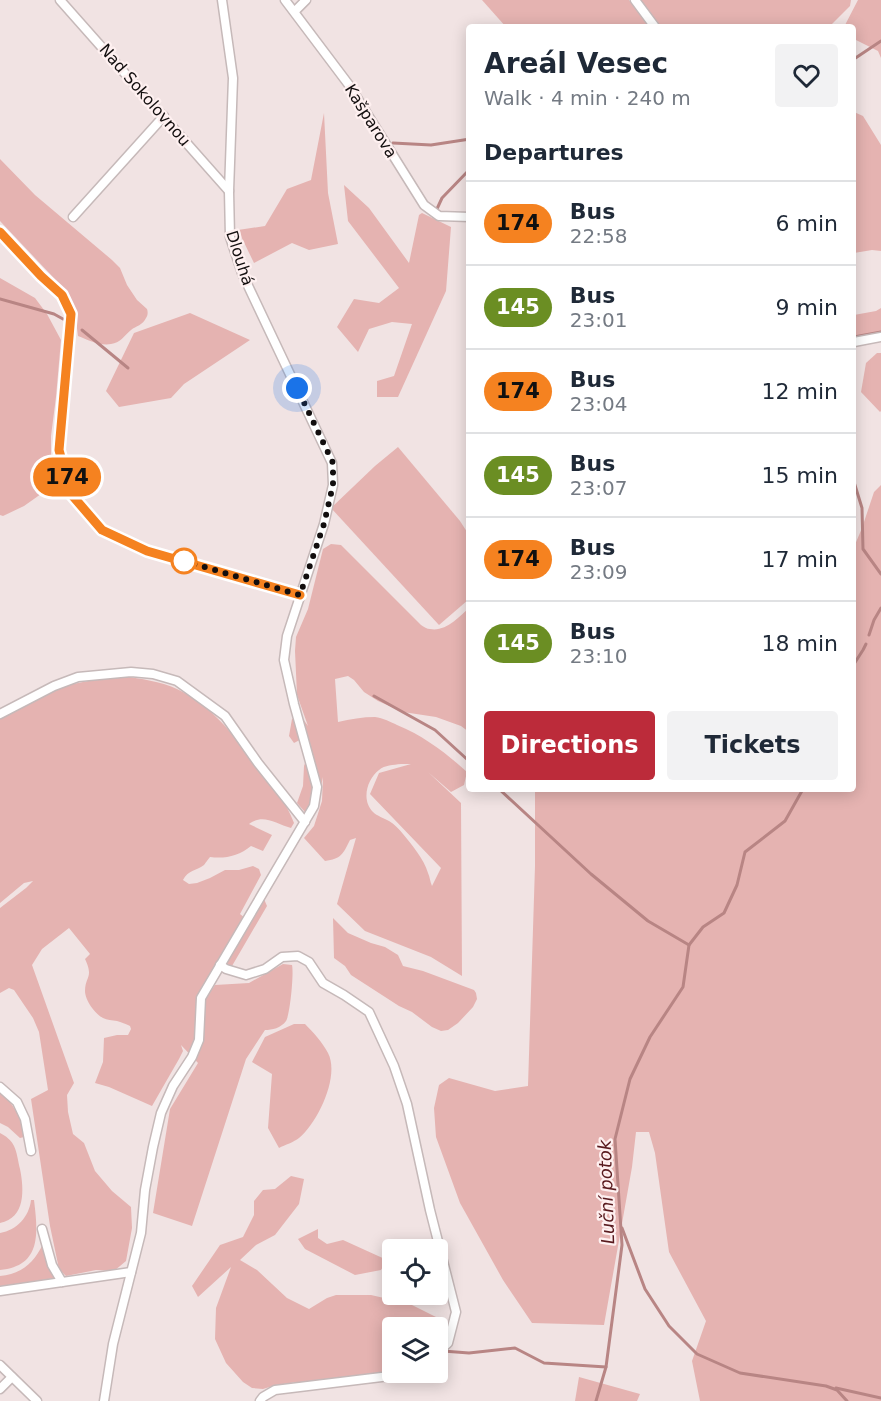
<!DOCTYPE html>
<meta charset="utf-8">
<style>
body{margin:0;font-family:"DejaVu Sans",sans-serif;background:#f2f2f3;color:#1f2937;height:100vh;display:flex;flex-direction:column;font-size:22px;white-space:nowrap}
*{box-sizing:border-box;margin:0}
p{font-size:20px;color:#747a83}
.icon{flex:none;width:33px;height:33px;fill:none;stroke:currentColor;stroke-width:2;stroke-linecap:round;stroke-linejoin:round}
.map{position:relative;flex:1;overflow:hidden}
.sheet{position:absolute;left:466px;top:24px;width:390px;height:768px;display:flex;flex-direction:column;background:#fff;border-radius:6px;box-shadow:0 3px 15px #0003}
.sheet>*{flex:none}
.badge{padding:0 12px;border-radius:20px;font-size:21px;line-height:39px}
.buttons{position:absolute;left:382px;top:1239px;display:grid;gap:12px}
.buttons a{display:grid;place-items:center;width:66px;height:66px;border-radius:6px;background:#fff;box-shadow:0 3px 15px #0003;font-size:30px}
.you{position:absolute;width:30px;height:30px;margin:-15px;border:4px solid #fff;border-radius:50%;background:#1a73e8;box-shadow:0 0 0 9px #1a73e833}
.map>.badge{position:absolute;translate:-50% -50%;box-shadow:0 0 0 3px #fff}
h2{padding:0 18px;font-size:22px;line-height:54px}
.round{display:grid;place-items:center;flex:none;width:63px;height:63px;border-radius:6px;background:#f2f2f3}
.headline{display:flex;align-items:center;justify-content:space-between;height:102px;padding:0 18px}
h1{font-size:28px;font-weight:800;line-height:45px}
.primary-button{display:flex;gap:12px;margin-top:auto;padding:12px 18px}
.primary-button a{flex:1;height:69px;border-radius:6px;background:#bc2b3a;color:#fff;font-size:24px;font-weight:800;line-height:69px;text-align:center}
.primary-button a+a{background:#f2f2f3;color:#1f2937}
ul{padding:0;list-style:none}
li{display:flex;align-items:center;gap:18px;height:84px;padding:0 18px;border-top:2px solid #e0e1e3}
li div{flex:1}
li b{display:block;font-size:22px}
li em{font-style:normal}
li .badge{min-width:66px;font-weight:700;text-align:center}
.map>svg:first-child{display:block}
.green{fill:#e5b3b1;fill-rule:evenodd}
.lines{fill:none;stroke-linecap:round;stroke-linejoin:round}
.stream{stroke:#b88584;stroke-width:3}
.minor-casing{stroke:#c6b9b9;stroke-width:11}
.minor{stroke:#fff;stroke-width:8}
.line-casing{stroke:#fff;stroke-width:14}
.line{stroke:#f58220;stroke-width:9}
.walk{stroke:#120e0e;stroke-width:6;stroke-dasharray:0 10.8}
.stop-dot{fill:#fff;stroke:#f58220;stroke-width:3}
.labels{text-anchor:middle;dominant-baseline:central;stroke-width:4.5;stroke-linejoin:round;paint-order:stroke}
.street-label{font-size:16px;fill:#120e0e;stroke:#fef0f0}
.water-label{font-size:18px;font-style:italic;fill:#591a1e;stroke:#fef0f0}
</style>
<div class="map">
<svg width="881" height="1401" viewBox="0 0 881 1401">
<rect width="100%" height="100%" fill="#f1e3e3"/>
<!-- green -->
<g class="green">
<path d="M482 0H629L649 27H506Z"/>
<path d="M640 0H851L850 6 829 27H660Z"/>
<path d="M858 0H881V58L878 51 854 39V27H844Z"/>
<path d="M854 112 863 116 881 145V251L872 250 854 253Z"/>
<path d="M324 113 328 193 338 244 309 250 292 243 254 263 238 230 265 226 287 189 311 180Z"/>
<path d="M0 159 35 195 112 260 120 268 127 285 137 300 147 309C148 312 148 315 146 318 143 325 136 326 131 330 124 336 120 343 111 344 100 346 88 340 78 336L74 306 68 293 0 221Z"/>
<path d="M344 185 369 208 409 263 419 215 422 213 451 227 446 291 398 397H377V381L394 376 412 324 392 322 369 329 358 352 337 327 354 299 379 303 399 288 348 221Z"/>
<path d="M0 278 35 298 47 314 61 340 56 397 51 436V454L58 482 24 506 3 516 0 515Z"/>
<path d="M881 308V335L854 336V315L876 311Z"/>
<path d="M190 313 250 340 184 384 171 398 119 407 106 391 134 333Z"/>
<path d="M877 353H881V411L880 412 861 392 866 363Z"/>
<path d="M398 447 460 521 469 535 470 593 468 600 439 625 331 508 375 466Z"/>
<path d="M881 485V1401H700L692 1361 706 1321 669 1252 655 1153 649 1132H636L632 1167 604 1325 532 1323 503 1280 460 1203 436 1137 434 1108 439 1085 449 1078 495 1091 528 1086 535 866V789H854V547L862 528 874 492Z"/>
<path d="M331 544 341 545 421 625C424 627 427 629 430 629 446 632 459 617 469 608V732L461 726 436 717 403 712 378 701 364 692 354 680 348 676 335 679 338 722C350 719 363 717 375 717 383 718 391 722 397 725 424 736 446 753 467 772L464 785 451 792 428 772 461 803 462 976 431 957 365 931 337 904 356 838 350 840C343 854 341 859 325 861L304 838 314 826 322 801 323 777 316 808 305 812 297 803 303 786 304 766 311 746 307 736 294 743 289 736 292 719 301 716 308 726 297 695 295 651 296 637 308 609 323 549ZM401 764H411L379 773 370 794 441 868 432 886C430 882 430 877 428 873 424 859 412 845 403 834 399 829 394 824 389 821 384 818 377 816 373 812 361 800 367 779 379 770 385 765 393 765 401 764Z"/>
<path d="M123 676C141 679 160 681 177 689 212 706 234 735 256 765 271 784 286 801 294 823L291 828C276 824 263 813 249 824L272 835 263 851 251 846C239 856 225 859 210 857 209 858 204 865 204 865 196 871 188 870 183 880L189 884 197 883 210 878 225 870H239L253 866 259 869 261 875 240 914 251 923 264 899 267 906 232 966 219 961 203 988 209 994 215 985 249 983 283 964 292 965C294 973 290 1015 286 1021 281 1028 272 1030 265 1030L246 1059 192 1226 153 1213 170 1109 198 1063 181 1045 183 1051 179 1059 152 1106 109 1087 95 1083 103 1062 104 1038 117 1035H128L131 1029 130 1026C126 1024 121 1022 117 1021 112 1020 107 1020 103 1018 95 1014 85 1000 85 991 85 976 94 978 85 959L90 954 69 928 42 949 32 965 74 1083 67 1095 68 1112 73 1134 84 1143 95 1171 112 1191 131 1207 132 1228 126 1261 114 1271 96 1270 66 1276 59 1269 50 1226 31 1099 48 1090 39 1032 33 1018 14 990 9 988 0 993V908L26 888 33 881 24 883 0 903V716L63 686 103 678Z"/>
<path d="M333 918 348 933 371 943 385 947 398 955 403 966 423 971 474 990 476 993 477 999 473 1007 458 1023 448 1030 441 1031 432 1027 412 1012 399 1006 351 975 345 966 334 958Z"/>
<path d="M294 1024H305C313 1032 323 1043 328 1053 340 1076 318 1122 299 1138 294 1142 285 1145 279 1148L268 1128 272 1074 252 1062 265 1037Z"/>
<path d="M0 1091C13 1104 22 1117 24 1137L20 1138 8 1127 0 1123Z"/>
<path d="M0 1133C6 1136 11 1140 14 1146 17 1152 18 1161 20 1169 24 1189 26 1218 0 1223Z"/>
<path d="M291 1176 304 1179 299 1204 275 1235 256 1245 240 1260 257 1270 287 1298 309 1309 327 1298 336 1295H371L410 1304 448 1323 445 1338 438 1345V1328H393V1372L318 1382H297L276 1385 263 1389 252 1388 243 1382 226 1363 215 1339 216 1308 231 1267 198 1297 192 1286 220 1245 243 1237 254 1215V1201L263 1190 275 1189Z"/>
<path d="M31 1200H34C38 1233 42 1266 0 1270V1233C17 1230 29 1217 31 1200Z"/>
<path d="M318 1229V1238L327 1244 343 1240 387 1260 381 1270 355 1275 305 1249 298 1239Z"/>
<path d="M43 1244 55 1278 0 1287V1276C21 1274 34 1263 43 1244Z"/>
<path d="M579 1377 640 1394 637 1401H575Z"/>
</g>
<g class="lines">
<!-- stream -->
<g class="stream">
<path d="M854 59 881 41"/>
<path d="M393 143 431 145 470 139"/>
<path d="M436 211 442 198 470 169"/>
<path d="M0 299 54 314 63 319"/>
<path d="M82 330 128 368"/>
<path d="M854 337 881 332"/>
<path d="M854 482 862 508 863 549 881 574"/>
<path d="M869 635 874 620 881 608"/>
<path d="M854 664 863 650 866 644"/>
<path d="M374 696 435 730 470 762"/>
<path d="M499 789 591 874 648 921 689 945"/>
<path d="M622 1228 645 1289 669 1326 697 1354 740 1373 826 1386 837 1390 847 1401"/>
<path d="M443 1351 469 1353 515 1348 544 1363 606 1367"/>
<path d="M836 1388 881 1398"/>
<path d="M596 1401 606 1367 622 1245 615 1139 630 1079 650 1037 683 987 689 945 703 927 724 913 737 885 745 852 785 821 803 789"/>
</g>
<!-- minor casing -->
<g class="minor-casing">
<g id="minor">
<path d="M60 0 229 191"/>
<path d="M285 0 349 85 424 205 439 216 470 217"/>
<path d="M635 0 655 27"/>
<path d="M295 11 306 0"/>
<path d="M73 217 164 116"/>
<path d="M0 232 41 276 62 295 71 314 59 450 71 494 102 530 147 551 300 595"/>
<path d="M854 342 881 337"/>
<path d="M0 714 54 686 78 677 131 672 153 674 177 681 225 716 258 763 305 822"/>
<path d="M220 965 226 969 246 975 265 969 282 957 298 956 309 962 323 983 344 995 369 1012 394 1066 407 1104 430 1210 456 1312 448 1343 438 1352"/>
<path d="M0 1087 17 1102 25 1119 31 1151"/>
<path d="M42 1229 52 1265 62 1282"/>
<path d="M0 1291 131 1272"/>
<path d="M0 1365 37 1401"/>
<path d="M0 1389 12 1377"/>
<path d="M104 1401 113 1344 141 1233 145 1190 153 1147 161 1113 173 1086 192 1057 199 1040 201 998 314 806 317 787 294 704 284 660 287 636 324 524 333 485 332 463 242 273 230 237 229 191 233 78 222 0"/>
<path d="M260 1401 263 1397 275 1390 398 1375 406 1372"/>
</g>
</g>
<!-- minor -->
<use href="#minor" class="minor"/>
</g>
<g class="lines">
<!-- line casing -->
<g class="line-casing">
<path id="line" d="M0 232 41 276 62 295 71 314 59 450 71 494 102 530 147 551 300 595"/>
</g>
<!-- line -->
<use href="#line" class="line"/>
<!-- walk -->
<path class="walk" d="M184 561 300 595 324 524 333 485V463L297 388"/>
</g>
<!-- markers -->
<circle class="stop-dot" cx="184" cy="561" r="12"/>
<g class="labels">
<!-- street labels -->
<g class="street-label">
<text transform="translate(145 95) rotate(49)">Nad Sokolovnou</text>
<text transform="translate(371 121) rotate(58)">Kašparova</text>
<text transform="translate(240 258) rotate(72)">Dlouhá</text>
</g>
<!-- water labels -->
<g class="water-label">
<text transform="translate(606 1192) rotate(-92)">Luční potok</text>
</g>
</g>
</svg>
<div class="buttons">
<a><svg class="icon" aria-label="locate" viewBox="0 0 24 24"><circle cx="12" cy="12" r="6"/><path d="M12 2v4M12 18v4M2 12h4M18 12h4"/></svg></a>
<a><svg class="icon" aria-label="layers" viewBox="0 0 24 24"><path d="M12 4l9 5-9 5-9-5zM3 14l9 5 9-5"/></svg></a>
</div>
<div class="you" style="left:297px;top:388px"></div>
<b class="badge" style="left:67px;top:477px;background:#f58220;color:#111">174</b>
<section class="sheet">
<div class="headline"><div><h1>Areál Vesec</h1><p>Walk · 4 min · 240 m</p></div><a class="round"><svg class="icon" aria-label="heart" viewBox="0 0 24 24"><path d="M12 20l-8-8c-3-5 5-10 8-4 3-6 11-1 8 4z"/></svg></a></div>
<h2>Departures</h2>
<ul>
<li><span class="badge" style="background:#f58220;color:#111">174</span><div><b>Bus</b><p>22:58</p></div><em>6 min</em></li>
<li><span class="badge" style="background:#6b8e23;color:#fff">145</span><div><b>Bus</b><p>23:01</p></div><em>9 min</em></li>
<li><span class="badge" style="background:#f58220;color:#111">174</span><div><b>Bus</b><p>23:04</p></div><em>12 min</em></li>
<li><span class="badge" style="background:#6b8e23;color:#fff">145</span><div><b>Bus</b><p>23:07</p></div><em>15 min</em></li>
<li><span class="badge" style="background:#f58220;color:#111">174</span><div><b>Bus</b><p>23:09</p></div><em>17 min</em></li>
<li><span class="badge" style="background:#6b8e23;color:#fff">145</span><div><b>Bus</b><p>23:10</p></div><em>18 min</em></li>
</ul>
<div class="primary-button"><a>Directions</a><a>Tickets</a></div>
</section>
</div>
